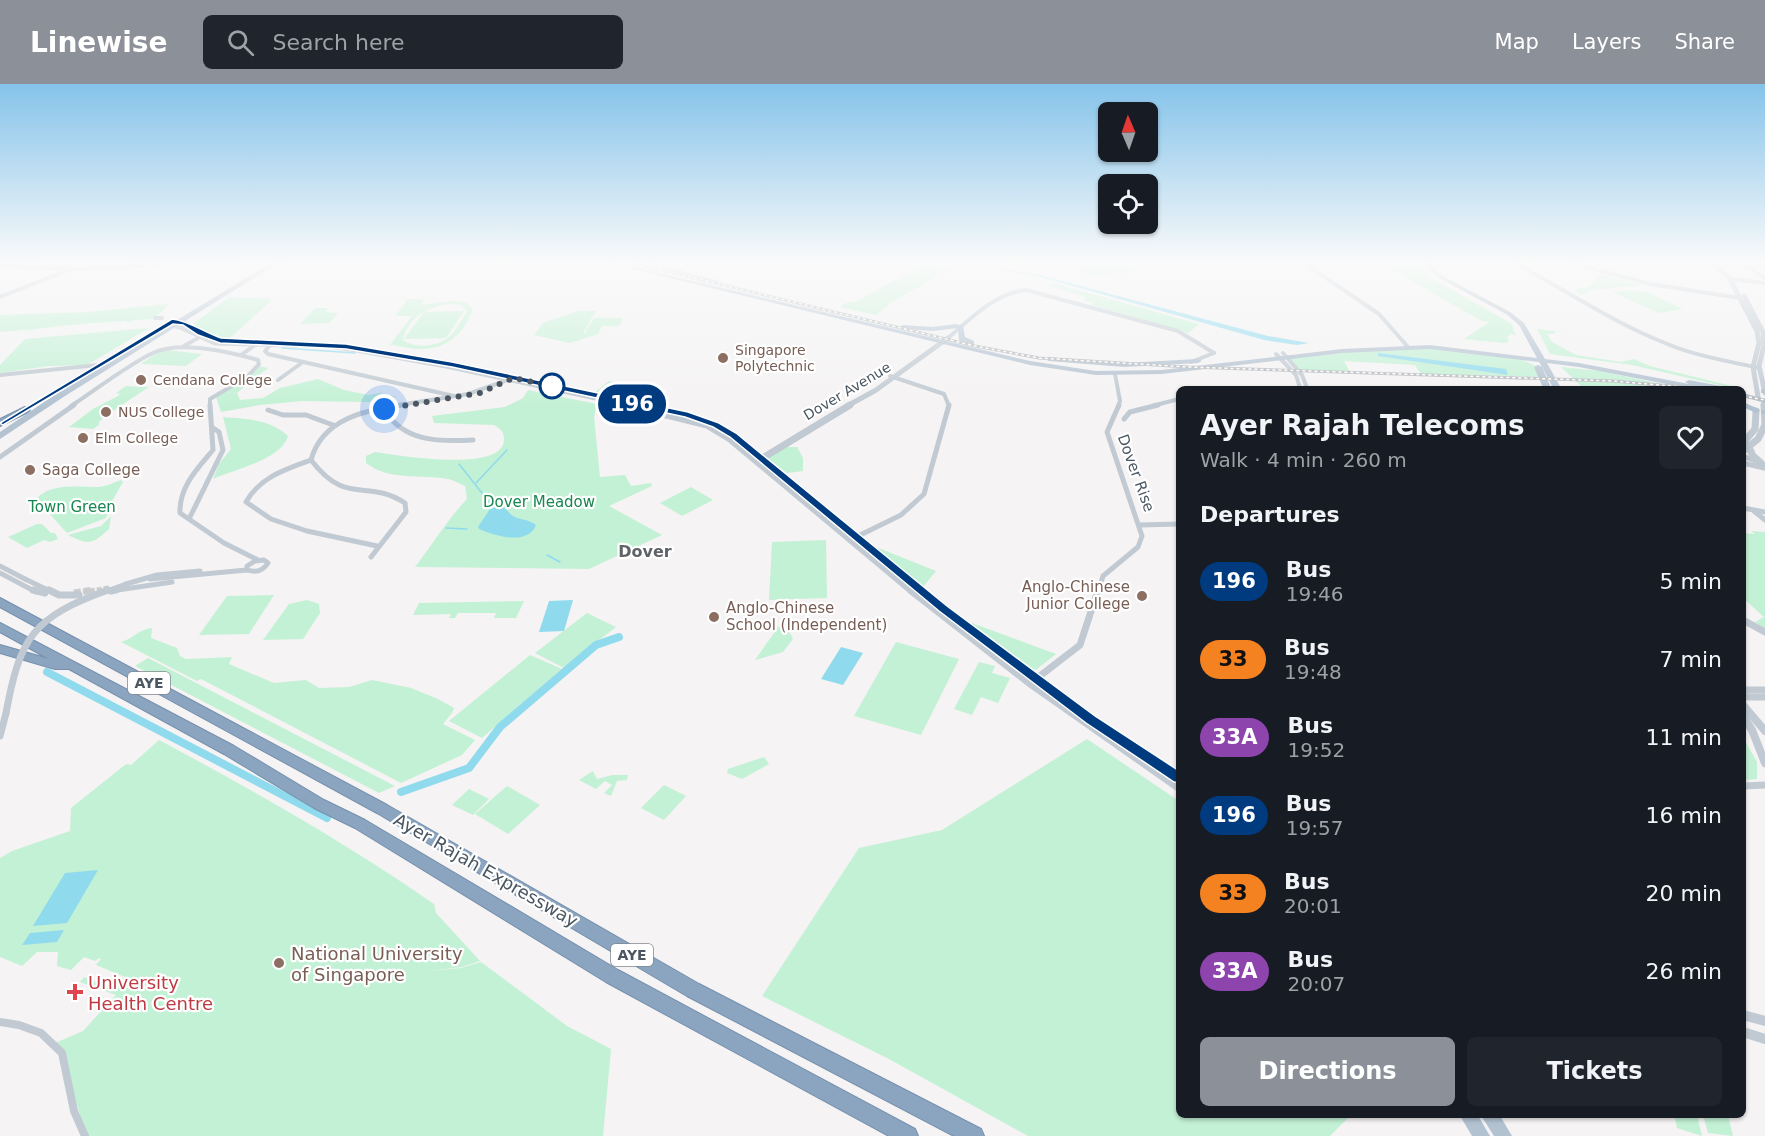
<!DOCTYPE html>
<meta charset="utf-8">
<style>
body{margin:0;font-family:"DejaVu Sans",sans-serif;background:#20242c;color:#f1f3f6;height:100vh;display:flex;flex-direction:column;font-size:22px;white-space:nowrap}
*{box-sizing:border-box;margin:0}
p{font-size:20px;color:#9ea1a6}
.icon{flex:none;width:33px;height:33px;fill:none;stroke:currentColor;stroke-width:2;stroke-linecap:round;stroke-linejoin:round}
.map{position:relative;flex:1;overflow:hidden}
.details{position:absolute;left:1176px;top:302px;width:570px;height:732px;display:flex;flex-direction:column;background:#171b24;border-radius:9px;box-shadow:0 2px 4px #0004}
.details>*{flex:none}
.badge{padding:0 12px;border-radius:20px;font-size:21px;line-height:39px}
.needle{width:39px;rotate:358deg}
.fabs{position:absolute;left:1098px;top:18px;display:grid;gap:12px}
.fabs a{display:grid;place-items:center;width:60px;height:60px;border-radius:9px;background:#171b24;box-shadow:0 2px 4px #0004;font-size:30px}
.you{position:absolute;width:30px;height:30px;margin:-15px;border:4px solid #fff;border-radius:50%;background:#1a73e8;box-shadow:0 0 0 9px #1a73e833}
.map>.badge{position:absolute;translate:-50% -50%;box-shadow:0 0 0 3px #fff}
h2{padding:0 24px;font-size:22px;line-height:54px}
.round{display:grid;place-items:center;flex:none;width:63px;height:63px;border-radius:9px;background:#20242c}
.overview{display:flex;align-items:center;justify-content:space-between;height:102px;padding:0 24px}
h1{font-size:28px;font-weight:700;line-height:45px}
.button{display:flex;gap:12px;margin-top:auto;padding:12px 24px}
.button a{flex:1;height:69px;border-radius:9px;background:#8c9099;color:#fff;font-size:24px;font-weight:700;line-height:69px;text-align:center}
.button a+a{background:#20242c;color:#f1f3f6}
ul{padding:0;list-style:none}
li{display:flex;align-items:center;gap:18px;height:78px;padding:0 24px}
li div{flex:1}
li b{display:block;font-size:22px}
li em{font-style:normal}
li .badge{min-width:66px;font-weight:700;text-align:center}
header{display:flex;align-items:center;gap:36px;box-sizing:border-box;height:84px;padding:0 30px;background:#8c9099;color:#fff}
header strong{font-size:28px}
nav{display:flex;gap:33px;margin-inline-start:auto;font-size:21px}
.search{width:420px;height:54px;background:#20242c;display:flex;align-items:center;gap:15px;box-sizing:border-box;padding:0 21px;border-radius:9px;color:#9ea1a6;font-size:22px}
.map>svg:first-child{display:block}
.green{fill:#c3f1d5;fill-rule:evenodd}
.water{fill:#90daee}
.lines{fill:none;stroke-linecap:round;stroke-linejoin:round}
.stream{stroke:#90daee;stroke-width:1.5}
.canal{stroke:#90daee;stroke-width:8}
.minor-tunnel-far1{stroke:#caccce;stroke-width:5;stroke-dasharray:5 2;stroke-linecap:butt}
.minor-tunnel{stroke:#caccce;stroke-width:7;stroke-dasharray:7 3;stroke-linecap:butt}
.motorway-casing{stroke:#7690ad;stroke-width:2}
.minor-far3{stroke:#c1cad2;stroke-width:4}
.minor-far2{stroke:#c1cad2;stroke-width:5}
.minor-far1{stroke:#c1cad2;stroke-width:7}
.minor{stroke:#c1cad2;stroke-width:8}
.tertiary-far3{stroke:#c1cad2;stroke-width:5}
.tertiary-far2{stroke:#c1cad2;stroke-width:7}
.tertiary-far1{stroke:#c1cad2;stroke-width:8}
.tertiary{stroke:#c1cad2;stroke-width:10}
.secondary{fill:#c1cbd6;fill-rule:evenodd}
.primary{fill:#b3c2d1;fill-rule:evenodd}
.motorway{fill:#8ba5c1;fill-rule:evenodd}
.rail-casing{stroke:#b5b8bd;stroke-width:3}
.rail{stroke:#fff;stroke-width:1.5;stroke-dasharray:3;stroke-linecap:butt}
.minor-bridge-far1{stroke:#c1cad2;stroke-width:5}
.minor-bridge{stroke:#c1cad2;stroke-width:7}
.line{fill:#003b80;stroke:#fff;stroke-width:1.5}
.walk{stroke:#4a5661;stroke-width:6;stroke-dasharray:0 10.8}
.education-dot{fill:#8d6e63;stroke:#fff;stroke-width:2}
.stop-dot{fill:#fff;stroke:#003b80;stroke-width:3}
.health-dot{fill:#e0444e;stroke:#fff;stroke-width:2}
.labels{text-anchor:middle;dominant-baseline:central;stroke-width:4.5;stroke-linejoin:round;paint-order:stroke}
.far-education-label{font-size:14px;fill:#785e54;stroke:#fff;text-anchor:start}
.far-street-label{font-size:14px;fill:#4a5661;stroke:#fff}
.shield{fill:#fff;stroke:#808990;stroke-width:1.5}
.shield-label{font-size:14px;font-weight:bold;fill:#4a5661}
.education-label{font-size:15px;fill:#785e54;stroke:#fff;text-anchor:start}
.street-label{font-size:15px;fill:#4a5661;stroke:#fff}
.park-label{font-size:15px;fill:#17864f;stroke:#fff}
.neighbourhood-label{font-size:16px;font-weight:bold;fill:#5f6368;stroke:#fff}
.near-street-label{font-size:18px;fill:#4a5661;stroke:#fff}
.near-education-label{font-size:18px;fill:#785e54;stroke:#fff;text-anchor:start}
.near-health-label{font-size:18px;fill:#be3a42;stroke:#fff;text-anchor:start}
</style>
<header>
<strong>Linewise</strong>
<div class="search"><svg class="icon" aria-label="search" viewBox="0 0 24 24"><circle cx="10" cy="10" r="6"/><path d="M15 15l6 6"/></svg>Search here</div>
<nav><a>Map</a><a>Layers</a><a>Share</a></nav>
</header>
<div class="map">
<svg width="1765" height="1052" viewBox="0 0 1765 1052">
<rect width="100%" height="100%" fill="#f5f3f3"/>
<!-- green -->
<g class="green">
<path d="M1096 177H1119L1133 188 1088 193 1074 179Z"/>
<path d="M1376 177H1413L1433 195 1512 240 1516 252 1509 249 1510 251 1507 253 1509 258 1504 259 1464 255 1489 238 1482 237Z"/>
<path d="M921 182 950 185 892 218 876 231 840 223 846 219 855 218Z"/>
<path d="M1601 190 1639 200 1642 201 1594 206 1581 211 1574 205 1589 203Z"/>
<path d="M1053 199 1199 240 1188 249 1091 221 1093 219 1083 216 1086 213 1049 202Z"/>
<path d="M1633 206 1646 208 1683 225 1659 229 1612 208Z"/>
<path d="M229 213 273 215 229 255 199 247 194 239Z"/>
<path d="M408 215H425L421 221 450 217 466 218 473 226C461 255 441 269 408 264 400 263 398 261 390 261L412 232H395ZM452 220 461 221 467 227C462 235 457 246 450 252 439 263 415 265 403 256 407 233 431 221 452 220Z"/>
<path d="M160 219 159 221 169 220 154 235 134 236 127 239V237C84 238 45 245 0 248V231L88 228 157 221Z"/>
<path d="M315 224H329L326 228 338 229 329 239 300 240Z"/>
<path d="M464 227 446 254 404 255 424 228Z"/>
<path d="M578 227H596L583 249H588L585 248 594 234H623L619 242H602L598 250 570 259 534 251 543 239Z"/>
<path d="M149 244 87 281 49 282 0 289V281L25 255Z"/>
<path d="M1537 245 1568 249 1555 247 1554 250H1547L1552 258 1576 271 1621 278 1634 275 1650 282 1740 304H1732L1632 281 1550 270Z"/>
<path d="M1430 263 1518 274 1536 282 1543 293 1421 290 1415 281 1344 277 1350 288 1299 287 1287 274 1342 267Z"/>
<path d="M167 266 202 270 186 282 141 280 154 271Z"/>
<path d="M259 282 268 284 237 309 240 316 263 314 280 304 318 295 344 306 369 311 380 309 397 313 368 318 302 317 260 321 221 328 216 313Z"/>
<path d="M1561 283 1600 287 1680 304H1583Z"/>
<path d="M609 297 646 305 632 317 594 309Z"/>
<path d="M126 302 149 303 105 332 98 339 100 340 93 345 69 343 93 325 118 312 120 310 116 309Z"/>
<path d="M528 306 597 320 594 333 600 393 625 391 631 402 651 399 652 402 609 422 662 451 589 485 415 483C433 460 447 436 467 415L465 402C460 400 454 396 448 395 421 390 389 397 366 379V372L375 368C395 371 505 390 504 355 504 347 500 345 494 341L434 339 432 332 505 323 523 314Z"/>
<path d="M223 333C246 335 270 335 288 352 281 376 235 385 213 395L219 380 231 365Z"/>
<path d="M784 363H797L803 374V387L787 389 767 374Z"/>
<path d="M121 396 123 398 112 417 106 434 67 449 48 428 34 419C45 398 77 403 97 403 105 403 113 399 121 396Z"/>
<path d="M691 403 713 416 682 432 660 419Z"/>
<path d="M111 432 109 445C92 461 88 461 68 451L101 442Z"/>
<path d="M37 440H42L51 449H55L58 455 50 458 44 456 27 464 8 453Z"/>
<path d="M1751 447 1765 448V545L1755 538 1764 533 1743 514V458L1747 459 1743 456V449L1755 450Z"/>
<path d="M826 456 827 514 769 516 772 458Z"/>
<path d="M871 461 936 487 922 504Z"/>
<path d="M274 511 249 550 199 551 227 512Z"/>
<path d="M307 516 319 520 320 529 303 555 263 556 289 520Z"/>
<path d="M524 517 516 534H494L496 529H458L455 534H449L451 530 413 531 419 519Z"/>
<path d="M587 529 616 543 564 584 535 569Z"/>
<path d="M969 538 1056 570 1032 589Z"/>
<path d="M785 539 793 555 783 568 755 576 779 542Z"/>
<path d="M152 544 151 554 177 564 180 572 186 575 232 573 229 580 274 599 306 596 319 604 349 603 372 596 411 604 438 615 454 624 452 629 443 640 475 656 462 671 401 699 201 595 197 597 121 558C133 555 139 545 152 544Z"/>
<path d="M896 558 959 575 921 651 854 632Z"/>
<path d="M530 571 562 585 482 654 449 637Z"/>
<path d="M148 574 395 702 379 709 135 582Z"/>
<path d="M979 578 995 582 992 589 1010 594 998 619 981 613 972 631 954 625Z"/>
<path d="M1743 653 1757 678V695L1743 696Z"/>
<path d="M1087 655 1179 717V1030L1351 1031 1330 1052H1028L889 975 762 912 859 764 942 746Z"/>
<path d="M159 656C253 706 346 759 434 820L436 829 480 877 462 883 428 887 461 884 481 878 567 942 611 965 603 1052H86L62 969 53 960 83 947 116 911 80 898 84 893 111 903 114 901 117 902 125 893 96 881 101 875 99 874 95 877 84 873 71 886 57 882 58 868H37L22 882 0 873V774L12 767 70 747 71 724 126 680 131 681Z"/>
<path d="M764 673 769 680 742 695 727 689 728 685Z"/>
<path d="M593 687 597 695 613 691H628L627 696 617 697 611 712 604 709 612 701 605 697 596 705 579 696Z"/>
<path d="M664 701 686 712 664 736 641 724Z"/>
<path d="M507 702 540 721 508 750 475 730Z"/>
<path d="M469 705 489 715 473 731 452 721Z"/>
<path d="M1674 1031H1697L1702 1052 1677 1044Z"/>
<path d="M1703 1031H1728L1733 1052 1708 1049Z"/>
</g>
<!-- water -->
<g class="water">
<path d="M936 177 1036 190 1268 252 1309 259 1297 261 1264 256 1034 191Z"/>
<path d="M1378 269 1506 285 1508 291 1378 272Z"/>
<path d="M497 421C506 422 507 428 513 432 519 436 529 435 536 441 528 462 495 452 479 445L478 443 492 422Z"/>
<path d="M573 516 564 547 539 548 549 517Z"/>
<path d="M841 563 863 569 843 601 821 595Z"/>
<path d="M98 786 67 839 33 842 65 789Z"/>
<path d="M64 846 57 858 22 861 30 849Z"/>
</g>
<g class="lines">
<!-- stream -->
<g class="stream">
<path d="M990 182 996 177"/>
<path d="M282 264 355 269"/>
<path d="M459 380 489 418"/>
<path d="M476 399 507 366"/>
<path d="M446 444 467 445"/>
<path d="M547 471 560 478"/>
</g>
<!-- canal -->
<g class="canal">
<path d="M47 588 327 734"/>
<path d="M401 708 469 684 500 643 596 561 619 553"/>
</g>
<!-- minor-tunnel-far1 -->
<path class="minor-tunnel-far1" d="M83 508 109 504"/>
<!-- minor-tunnel -->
<path class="minor-tunnel" d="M74 509 93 506"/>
<!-- motorway casing -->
<g class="motorway-casing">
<g id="motorway">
<path d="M25 323 30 326 28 328 0 342V335Z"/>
<path d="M0 514 387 721 699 900 981 1045 984 1052H954L687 912 377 729 0 523Z"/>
<path d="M0 539 234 662 324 716 365 736 618 886 915 1045 918 1052H889L606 898 355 744 314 724 224 670 69 585H55L0 569V561L49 575 0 548Z"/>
</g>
</g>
<!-- minor-far3 -->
<g class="minor-far3">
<path d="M1057 177 1063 178"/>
<path d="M1301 177 1379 230 1408 263"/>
<path d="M1511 177C1563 204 1611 238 1665 259 1695 272 1728 277 1759 284"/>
<path d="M1565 177 1650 200 1740 214"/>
<path d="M1740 177 1765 194"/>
<path d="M1755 177 1765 184"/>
<path d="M1517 179 1540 177"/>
<path d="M1730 195 1765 199"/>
<path d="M0 213 71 185"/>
<path d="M155 234H162"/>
<path d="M948 254C972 234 993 210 1026 206L1178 247 1214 269"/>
<path d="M273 258 265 267 268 270 454 312"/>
<path d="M184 262 198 254"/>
<path d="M1283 269 1302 291 1307 304"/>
<path d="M1276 270 1296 291 1300 304"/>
<path d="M241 271 259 258"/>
<path d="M1191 278 1214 269"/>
<path d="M1115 290 1120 317 1118 322"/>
<path d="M0 291 98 281"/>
<path d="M890 292 944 310 949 322"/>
<path d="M278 296 303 278"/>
<path d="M71 322C96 306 127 281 153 269 180 256 230 268 258 276L259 280 247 293 210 315V322"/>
<path d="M393 322 468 310 513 294"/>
<path d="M1152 322 1179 315"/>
</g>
<!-- minor-far2 -->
<g class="minor-far2">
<path d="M210 321 213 366C197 385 179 403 180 429L224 459 258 476"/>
<path d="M384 325C403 358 439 358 473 356"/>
<path d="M268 326 283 331H306L333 341"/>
<path d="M1124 335 1130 328 1158 321"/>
<path d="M1743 372 1765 381"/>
<path d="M0 373 74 321"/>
<path d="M311 376C286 385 260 393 246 418L271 435 307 447 377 462"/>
<path d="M1743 379 1764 384"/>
<path d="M1743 424 1765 428"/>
<path d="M1754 427 1765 436"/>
<path d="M190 433 223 366 219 348 213 344"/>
<path d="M1140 441 1179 440"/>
<path d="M852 455 901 431 924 410 949 321"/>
<path d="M371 473 406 428 405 419C366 394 347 423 311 376 322 335 365 326 402 321"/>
<path d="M264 476 268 479C263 487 256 489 247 486V482L255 477Z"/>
<path d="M0 482 25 495"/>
<path d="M0 489 36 508"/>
<path d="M150 495 247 486"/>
<path d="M126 500 157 491 200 487"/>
<path d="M111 507 172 498"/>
<path d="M1098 508 1103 492 1138 463 1142 452 1107 348 1119 321"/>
</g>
<!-- minor-far1 -->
<g class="minor-far1">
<path d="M33 506 45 509"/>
<path d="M111 507 116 506"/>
<path d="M1743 536 1765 548"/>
<path d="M1036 595 1080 561 1098 506"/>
<path d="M1743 606H1765"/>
<path d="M1743 613H1765"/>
<path d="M0 652 6 629"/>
<path d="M1743 702 1765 701"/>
</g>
<!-- minor -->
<path class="minor" d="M0 938 19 941 41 949 62 969 74 1027 85 1052"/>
<!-- tertiary-far3 -->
<g class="tertiary-far3">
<path d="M1709 177 1729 193 1757 247 1759 259 1753 283 1758 313"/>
<path d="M1744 212 1763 248 1764 261 1759 282 1765 309"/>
<path d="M177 238 186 240 206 252"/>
<path d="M167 240 180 243 215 259 329 262 356 266 446 282 633 322"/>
<path d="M847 322 876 306 948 254"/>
</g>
<!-- tertiary-far2 -->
<g class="tertiary-far2">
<path d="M626 321 707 341 730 355 913 508"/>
<path d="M1764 321 1765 340"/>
<path d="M729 348 922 508"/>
<path d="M1743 359 1755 345 1756 327"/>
<path d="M1749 363 1753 372 1761 379"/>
<path d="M1743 367 1758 355 1765 341"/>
<path d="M761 375 850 321"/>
</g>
<!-- tertiary-far1 -->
<g class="tertiary-far1">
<path d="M911 506 1031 600 1179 704"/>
<path d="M920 506 1090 635 1179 694"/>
<path d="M1743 621 1765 647"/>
<path d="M1743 632 1752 646 1765 679"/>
</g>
<!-- tertiary -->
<g class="tertiary">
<path d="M1743 931 1765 937"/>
<path d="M1743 948 1765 955"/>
</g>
<!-- secondary -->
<path class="secondary" d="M4 177H11L0 182V178Z"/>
<!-- primary -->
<g class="primary">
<path d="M219 177H259L256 179 71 187 0 184V180L71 183Z"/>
<path d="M274 177H281L279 179 295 177 270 184 65 312 0 355V348L59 308Z"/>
<path d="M599 177H609L1030 277 1096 287 1162 286 1342 265 1430 261 1537 274 1519 241 1506 230 1437 193 1424 180 1425 177H1431L1430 180 1441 191 1510 228 1524 239 1545 275 1579 279 1689 300 1685 298 1689 296 1721 302 1722 304H1709L1698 302 1700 304H1687L1579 283 1547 279 1561 304H1553L1542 283 1551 304H1543L1534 283 1538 281 1542 283 1539 278 1430 265 1342 269 1162 290 1096 291 1030 281Z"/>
<path d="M637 177H646L719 197 716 199Z"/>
<path d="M956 240 963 242 965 253 974 257V261H968L959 256 958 244 933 247 903 245 899 243 903 241 933 243Z"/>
<path d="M1046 273 1124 279 1198 275 1202 277 1198 279 1124 283 1049 277 1045 275Z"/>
<rect x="1761" y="305" width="4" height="4"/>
<path d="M1743 309 1765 315V319L1743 313Z"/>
<path d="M1743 318 1759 325 1760 327 1756 329 1743 323Z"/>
<rect x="1761" y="326" width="4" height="4"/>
<path d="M1459 1030H1477L1490 1052H1472Z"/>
<path d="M1480 1030H1499L1512 1052H1494Z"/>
</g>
<!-- motorway -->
<use href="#motorway" class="motorway"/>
<!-- rail casing -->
<g class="rail-casing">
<g id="rail">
<path d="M624 177 975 262 1039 274 1188 283 1613 297 1694 304"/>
<path d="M0 179 79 183 216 177"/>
<path d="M1743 312 1765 316"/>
</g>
</g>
<!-- rail -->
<use href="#rail" class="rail"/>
<!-- minor-bridge-far1 -->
<g class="minor-bridge-far1">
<path d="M25 495 52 508"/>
<path d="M104 508 126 500"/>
</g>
<!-- minor-bridge -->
<g class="minor-bridge">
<path d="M49 506 59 511H79"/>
<path d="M6 629C20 553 33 533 108 506"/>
</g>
</g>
<!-- sky -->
<linearGradient id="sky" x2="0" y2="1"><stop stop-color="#85c3ea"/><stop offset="0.55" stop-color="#fafafa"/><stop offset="1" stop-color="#fafafa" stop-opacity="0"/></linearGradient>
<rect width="1765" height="324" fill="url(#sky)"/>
<!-- line -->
<path class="line" d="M172 235C190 237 203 248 221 254L346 260 452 278 688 328 719 339 736 349 947 522 1095 632 1184 690 1186 694 1179 699 1174 698 1086 639 939 527 730 353 713 343 685 333 452 283 346 265 220 259 198 251 183 241 173 240 3 341 0 339Z"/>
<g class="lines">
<!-- walk -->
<path class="walk" d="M384 325 480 309 513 294 552 302"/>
</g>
<!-- markers -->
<g class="education-dot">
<circle cx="723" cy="274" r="6"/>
<circle cx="141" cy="296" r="6"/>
<circle cx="106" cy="328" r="6"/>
<circle cx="83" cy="354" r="6"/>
<circle cx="30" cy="386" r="6"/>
<circle cx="1142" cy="512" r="6"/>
<circle cx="714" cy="533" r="6"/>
<circle cx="279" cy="879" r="6"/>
</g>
<circle class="stop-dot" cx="552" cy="302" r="12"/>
<path class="health-dot" d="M72 899h6v6h6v6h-6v6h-6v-6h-6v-6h6z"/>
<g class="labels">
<!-- far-education labels -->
<g class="far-education-label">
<text x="735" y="266">Singapore<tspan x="735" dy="16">Polytechnic</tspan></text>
<text x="153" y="296">Cendana College</text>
<text x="118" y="328">NUS College</text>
<text x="95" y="354">Elm College</text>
</g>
<!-- far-street labels -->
<g class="far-street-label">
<text transform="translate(847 307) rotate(-31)">Dover Avenue</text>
</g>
<!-- shield labels -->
<g class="shield">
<rect x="128" y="588" width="42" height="22" rx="4.5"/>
<rect x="611" y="860" width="42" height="22" rx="4.5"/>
</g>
<g class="shield-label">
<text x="149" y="599">AYE</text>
<text x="632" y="871">AYE</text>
</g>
<!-- education labels -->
<g class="education-label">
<text x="42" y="386">Saga College</text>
<text x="1130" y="503" text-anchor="end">Anglo-Chinese<tspan x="1130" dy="17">Junior College</tspan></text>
<text x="726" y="524">Anglo-Chinese<tspan x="726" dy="17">School (Independent)</tspan></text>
</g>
<!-- street labels -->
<g class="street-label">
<text transform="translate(1136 389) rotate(70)">Dover Rise</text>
</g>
<!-- park labels -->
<g class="park-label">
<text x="539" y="418">Dover Meadow</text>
<text x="72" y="423">Town Green</text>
</g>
<!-- neighbourhood labels -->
<g class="neighbourhood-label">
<text x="645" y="467">Dover</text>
</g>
<!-- near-street labels -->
<g class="near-street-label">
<text transform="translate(486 786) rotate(30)">Ayer Rajah Expressway</text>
</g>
<!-- near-education labels -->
<g class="near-education-label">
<text x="291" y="869">National University<tspan x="291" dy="21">of Singapore</tspan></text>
</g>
<!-- near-health labels -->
<g class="near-health-label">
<text x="88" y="898">University<tspan x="88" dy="21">Health Centre</tspan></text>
</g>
</g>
</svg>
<div class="fabs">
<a><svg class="needle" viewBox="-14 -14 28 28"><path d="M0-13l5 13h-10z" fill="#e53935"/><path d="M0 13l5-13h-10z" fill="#9ea1a6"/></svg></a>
<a><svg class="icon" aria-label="locate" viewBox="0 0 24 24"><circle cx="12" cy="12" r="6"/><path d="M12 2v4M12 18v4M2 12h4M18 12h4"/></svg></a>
</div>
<div class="you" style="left:384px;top:325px"></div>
<b class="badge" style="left:632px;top:320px;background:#003b80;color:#fff">196</b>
<section class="details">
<div class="overview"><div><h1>Ayer Rajah Telecoms</h1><p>Walk · 4 min · 260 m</p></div><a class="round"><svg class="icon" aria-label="heart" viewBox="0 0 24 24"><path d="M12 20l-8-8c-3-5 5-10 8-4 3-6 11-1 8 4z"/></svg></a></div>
<h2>Departures</h2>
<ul>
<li><span class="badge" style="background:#003b80;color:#fff">196</span><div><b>Bus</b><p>19:46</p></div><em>5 min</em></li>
<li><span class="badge" style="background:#f58220;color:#111">33</span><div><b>Bus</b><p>19:48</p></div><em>7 min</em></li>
<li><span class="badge" style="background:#8e44ad;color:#fff">33A</span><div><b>Bus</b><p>19:52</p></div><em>11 min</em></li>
<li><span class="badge" style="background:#003b80;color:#fff">196</span><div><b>Bus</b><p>19:57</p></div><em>16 min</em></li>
<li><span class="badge" style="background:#f58220;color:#111">33</span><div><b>Bus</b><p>20:01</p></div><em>20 min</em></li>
<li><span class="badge" style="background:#8e44ad;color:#fff">33A</span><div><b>Bus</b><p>20:07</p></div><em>26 min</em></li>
</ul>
<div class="button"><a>Directions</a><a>Tickets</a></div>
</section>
</div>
